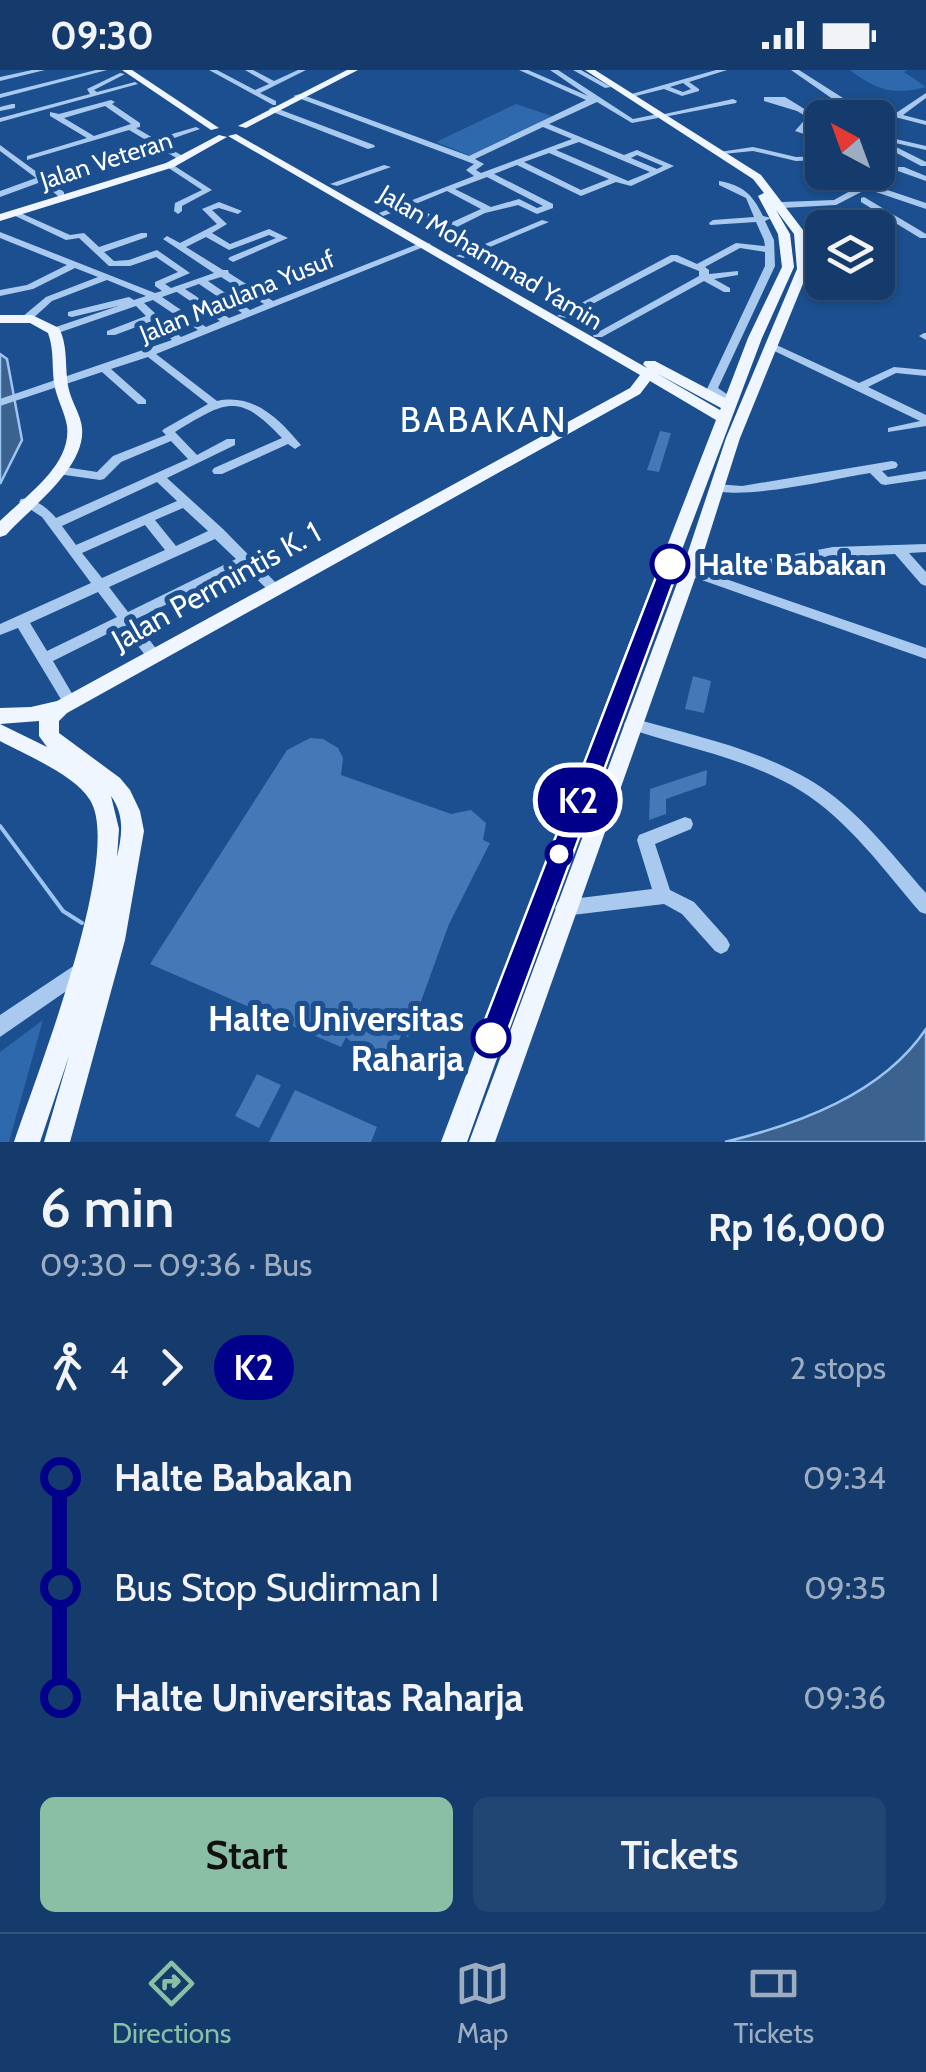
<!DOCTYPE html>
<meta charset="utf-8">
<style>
body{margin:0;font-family:Cabin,sans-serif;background:#214673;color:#f1f3f6;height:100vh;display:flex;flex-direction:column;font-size:38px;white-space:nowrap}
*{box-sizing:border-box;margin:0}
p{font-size:32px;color:#9dadc1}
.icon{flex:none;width:55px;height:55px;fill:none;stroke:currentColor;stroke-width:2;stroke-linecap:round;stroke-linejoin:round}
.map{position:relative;height:1072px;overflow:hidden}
.details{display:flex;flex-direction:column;background:#143b6b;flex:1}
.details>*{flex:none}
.badge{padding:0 20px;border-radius:32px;font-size:35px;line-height:65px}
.needle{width:65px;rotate:319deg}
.controls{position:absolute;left:805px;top:30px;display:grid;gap:20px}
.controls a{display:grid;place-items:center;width:90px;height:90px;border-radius:15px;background:#143b6b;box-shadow:0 2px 8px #0004,0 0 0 2px #33557e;font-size:50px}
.map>.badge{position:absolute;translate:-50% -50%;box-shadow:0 0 0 5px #fff}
.legs{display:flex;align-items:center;gap:15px;height:110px;padding:0 40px;font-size:32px}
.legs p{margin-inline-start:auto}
.overview{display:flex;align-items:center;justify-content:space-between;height:170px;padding:0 40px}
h1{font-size:55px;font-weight:600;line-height:75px}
.primary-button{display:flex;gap:20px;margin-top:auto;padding:20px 40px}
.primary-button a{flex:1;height:115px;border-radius:15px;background:#8abfa5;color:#111;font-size:40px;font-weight:600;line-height:115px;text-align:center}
.primary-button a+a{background:#214673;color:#f1f3f6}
ul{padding:0 40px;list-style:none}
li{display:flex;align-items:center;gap:35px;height:110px;font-size:38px}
li i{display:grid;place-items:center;width:15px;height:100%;margin:0 12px;background:currentColor}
li i::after{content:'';width:25px;height:25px;margin:-12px;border:8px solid;border-radius:50%;background:#143b6b}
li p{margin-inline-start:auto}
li:first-child i{background:linear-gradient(#0000 50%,currentColor 0)}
li:last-child i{background:linear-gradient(currentColor 50%,#0000 0)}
.status{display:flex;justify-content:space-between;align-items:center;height:70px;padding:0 50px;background:#143b6b;direction:ltr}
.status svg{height:28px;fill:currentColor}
.menu{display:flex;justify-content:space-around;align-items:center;height:140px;border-top:2px solid #33557e;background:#143b6b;font-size:28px;color:#9dadc1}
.menu a{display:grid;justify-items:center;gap:5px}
.menu .active{color:#8abfa5}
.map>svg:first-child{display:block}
.green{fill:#2e69ad}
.water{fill:#3c6290;stroke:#9cc4f0;stroke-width:2.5}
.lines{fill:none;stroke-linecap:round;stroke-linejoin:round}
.stream{stroke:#9cc4f0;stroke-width:4}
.building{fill:#4478b7}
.minor{fill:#a9c9ee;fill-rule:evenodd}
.major{fill:#f0f6ff;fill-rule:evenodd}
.line-1{fill:#00008b;stroke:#fff;stroke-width:2.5}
.stop-1-dot{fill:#fff;stroke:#00008b;stroke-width:5}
.labels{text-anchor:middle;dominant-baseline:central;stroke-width:10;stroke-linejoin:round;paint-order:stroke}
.far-street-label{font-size:25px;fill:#fff;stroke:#1b4f8f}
.stop-label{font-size:30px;font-weight:bold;fill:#fff;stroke:#1b4f8f;text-anchor:start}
.street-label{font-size:30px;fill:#fff;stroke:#1b4f8f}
.quarter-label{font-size:35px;letter-spacing:2.5px;fill:#fff;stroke:#1b4f8f}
.near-stop-label{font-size:35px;font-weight:bold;fill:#fff;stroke:#1b4f8f;text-anchor:end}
</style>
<div class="status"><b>09:30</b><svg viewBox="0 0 49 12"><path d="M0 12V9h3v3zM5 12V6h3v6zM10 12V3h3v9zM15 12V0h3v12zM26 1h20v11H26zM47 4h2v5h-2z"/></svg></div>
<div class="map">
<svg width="926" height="1072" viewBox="0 0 926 1072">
<rect width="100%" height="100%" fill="#1b4f8f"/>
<!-- green -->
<g class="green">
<path d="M850 0H908L904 2 926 17C894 26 876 20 850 0Z"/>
<path d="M516 34 552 46 470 86 436 72Z"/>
<path d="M43 950 9 1072H0V982Z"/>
</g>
<!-- water -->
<g class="water">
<path d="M0 284 7 289 22 370 0 414Z"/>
<path d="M926 959V1072H725C799 1054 882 1024 926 959Z"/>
</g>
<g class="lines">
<!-- stream -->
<path class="stream" d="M0 756 63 841 82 853"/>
</g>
<!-- building -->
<g class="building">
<path d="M660 361 671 363 659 402 647 400Z"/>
<path d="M693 606 711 611 704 643 685 639Z"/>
<path d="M310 668 323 669 338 678 343 688 341 705 451 744 471 740 486 753 483 770 490 773 449 854 408 967 402 964 395 978 383 987 368 988 346 967 341 977 150 894 287 680Z"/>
<path d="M707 700 706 715 666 729V744L649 750 650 719Z"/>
<path d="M257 1004 281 1015 259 1058 235 1046Z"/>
<path d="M295 1020 377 1057 371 1072H269Z"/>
</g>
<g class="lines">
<!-- minor -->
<g class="minor">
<path d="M32 0H45L0 11V7Z"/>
<path d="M96 0H107L0 28V24Z"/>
<path d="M209 0H217L255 20 269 14 245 0H253L274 11 298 0H306L260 23 276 31V35H273Z"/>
<path d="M519 0H528L588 26 550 0H558L633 49 658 44V48L632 53 597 32 549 54 624 85 637 80 674 96 631 116 616 112 581 126 517 95 494 104 553 134V138L537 144 518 135 485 143 455 158 459 160 465 171 460 174 457 173 452 164 405 138 383 146 379 143 474 106 466 100 474 94 293 26 300 24 469 86 586 30ZM543 57 572 69 481 103 476 100 484 94 475 89ZM579 72 650 102 628 111 556 80ZM549 83 609 109 581 120 524 92ZM637 85 663 96 657 99 631 88ZM487 107 543 136 537 138 519 129 491 137 455 119ZM447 121 481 139 448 154 413 135Z"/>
<path d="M573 0H581L611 17 605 18Z"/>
<path d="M716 0H727L689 12 699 19V21L682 26 664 19 632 27 628 25ZM683 13 691 19 683 22 670 17Z"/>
<path d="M791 0H799L843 28 896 43 926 23V28L903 45 926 51V55L837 32Z"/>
<path d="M120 3 125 4 94 20 97 22 135 12 138 14 0 52V48L90 24 87 19Z"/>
<path d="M764 27H785L811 43 818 37 855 48H842L820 42 816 46 822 49V54L813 50 804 60 822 66V70L795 61 807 47 797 41 764 31Z"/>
<path d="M733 29 737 31 736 33 664 47 660 45Z"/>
<path d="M111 30 115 32 112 34 140 53V57L136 58 155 69 196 57 200 59 160 73 181 85V89H178L129 60 27 90V86L87 68 50 46V42L59 44ZM105 36 131 54 94 66 64 48Z"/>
<path d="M12 34H15V38L0 41V37Z"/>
<path d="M273 37 374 75 375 77 368 79 270 41 269 39Z"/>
<path d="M878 65 926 76V80L878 69Z"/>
<path d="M0 75 64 122V126H58L41 112 0 127V121L36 108 0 81Z"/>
<path d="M894 76 926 92V96H921L891 80 890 78Z"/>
<path d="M753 77 796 87 822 86V90L796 91 753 81 723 84 719 82Z"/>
<path d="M170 93 212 120 182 136V141L178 144 174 141 175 133 202 120 167 97 166 95Z"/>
<path d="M384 95 391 97 337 116 330 114Z"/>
<path d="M898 97H904L926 106V111L898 101Z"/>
<path d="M836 102H844L846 106 926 133V139L867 119 836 135 782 138 778 135 782 132 834 130 859 116 840 110Z"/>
<path d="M719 111C743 115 753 125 763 146L771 148 765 151 774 170 775 196 718 318 734 329 736 331 730 334 707 319 765 196V182L740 178 705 197 709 200V204L738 201V205L714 209 730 218V222H724L704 211 602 267H594L593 265 699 206V201L674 191 566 248 557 246 671 185H677L697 194 736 173 765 176 764 170 756 152 710 155 709 153 713 150 754 147 746 128 719 115Z"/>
<path d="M864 127 926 164V168H920L861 132V128Z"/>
<path d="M219 132 242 141 238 144 219 138 212 140 227 154 212 163 230 174 269 159 288 168 233 192 228 189 230 187 276 168 269 165 229 180 206 167 186 177 223 200H228L229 203 273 231 423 172 431 174 156 284 217 331C254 323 279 349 301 375L295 379 288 374 222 404H214L212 401 214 398 282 368C238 321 225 332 175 362L197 385 227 369H235V375L167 408 223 459 281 518 279 521H269L244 497 134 550 158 581 160 585 158 589H148L123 556 53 591 77 632 75 636 70 638 65 636 18 558 0 565V554L91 513 42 447 19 432 21 429C33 427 48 438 56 448L188 389 171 371 121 392 104 409 100 410 58 404 52 400 58 396 97 402 113 386 166 365 162 361 164 359 208 334 148 287 111 299 146 330V334H138L102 302 0 336V329L172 270 152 251 115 265H107V261L146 246 136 236 58 263H50V259L118 236 72 247 68 246V242L129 227 134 230 146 226 107 210 52 231 30 251H22V247L46 227 98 207 75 198 33 219 0 226V220L27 215 67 195 0 168V162L155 223 162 221 155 216V212L178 202 156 187 130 196H109L79 168 66 170 9 143 16 141 70 165 84 163 99 177 141 163H147V167L104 182 114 191 129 190 157 180 190 203 165 214 171 218 214 203 163 169 167 166 180 173 217 154 202 139ZM221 207 264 234 250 240 208 211ZM199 214 242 243 229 248 185 219ZM176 222H177L220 251 206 257 162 227ZM153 230 198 260 181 267 144 233ZM157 412 177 431 76 475 62 456ZM183 438 208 461 176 476 155 450ZM145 455 165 480 102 508 82 483ZM215 469 236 489 128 542 109 517ZM98 522 117 547 47 581 30 553Z"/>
<path d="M542 150 549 152 464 188 456 186Z"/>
<path d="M924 263H926V270L919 266Z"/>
<path d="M770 272 859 313 894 297 926 300V306L896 303 868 317 926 345V356L888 362V358L920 351 766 277 765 275Z"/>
<path d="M892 391 896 392 898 395 896 398 882 401 888 407 926 401V409L885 415 881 414 870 403C837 408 734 433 710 418L716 414 742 416Z"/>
<path d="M926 474V482L909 483 926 502V516L921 514 895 484 833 487 723 508 926 578V589L665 497 663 494 670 489 705 501 833 477Z"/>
<path d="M632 648C698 667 771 681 828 722 866 750 895 788 926 823V844L920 842C883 799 849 751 801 721 748 688 685 678 627 658L624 654 627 650Z"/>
<path d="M685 747 691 749 693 754 691 759 655 774 670 820 694 832 727 869 730 875 727 881 721 884 715 881 682 844 664 834 564 846 558 844 555 838 558 832 564 830 652 819 637 770 639 765Z"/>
<path d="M81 891 88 894 90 900 88 906 0 967V945Z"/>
</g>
<!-- major -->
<g class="major">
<path d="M122 0H132L219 58 211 60Z"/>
<path d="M347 0H358L246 58 238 56Z"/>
<path d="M585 0H595L761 105 806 164 809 199 740 368 698 500 495 1072H469L682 500 726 368 797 199 794 164 776 140 790 164 794 197 762 268 630 617 467 1072H441L612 617 716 350 650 311 640 324 67 643 59 651V663L120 708 130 720 140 741 144 761 125 870 70 1072H44L69 986 40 1072H14C35 1009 124 784 90 730 75 705 26 685 0 671V654L47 677 39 666V651L0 654V638L31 637 57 631 630 318 640 305 228 66 236 64 647 298 643 294 645 291H655L725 328 748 268 782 197 778 164 758 126 764 123 753 109ZM656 303 721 338 720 340ZM111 726C125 746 122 765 117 787L119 759Z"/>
<path d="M219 65 227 67 174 97 0 151V144L166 93Z"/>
<path d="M0 245H32L59 258C69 278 64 299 69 320 72 333 81 345 82 358 86 398 30 438 6 465L0 467V451C24 427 72 396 67 356 65 343 58 331 55 318 51 300 55 282 48 263L30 253H0Z"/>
</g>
</g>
<!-- line-1 -->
<path class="line-1" d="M670 488 680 494 505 968 501 978 491 982 482 978 478 968 661 494Z"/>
<!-- markers -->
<g class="stop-1-dot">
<circle cx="670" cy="494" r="18"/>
<circle cx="559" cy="784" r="12"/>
<circle cx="491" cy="968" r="18"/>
</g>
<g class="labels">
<!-- far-street labels -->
<g class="far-street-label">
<text transform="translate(106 90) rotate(-18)">Jalan Veteran</text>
<text transform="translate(491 187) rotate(31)">Jalan Mohammad Yamin</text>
<text transform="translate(237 226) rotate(-22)">Jalan Maulana Yusuf</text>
</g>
<!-- stop labels -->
<g class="stop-label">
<text x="698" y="494">Halte Babakan</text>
</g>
<!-- street labels -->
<g class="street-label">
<text transform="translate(216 516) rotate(-29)">Jalan Permintis K. 1</text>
</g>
<!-- quarter labels -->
<g class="quarter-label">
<text x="484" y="349">BABAKAN</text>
</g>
<!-- near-stop labels -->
<g class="near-stop-label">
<text x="464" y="948">Halte Universitas<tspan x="464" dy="40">Raharja</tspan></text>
</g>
</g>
</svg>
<div class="controls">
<a><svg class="needle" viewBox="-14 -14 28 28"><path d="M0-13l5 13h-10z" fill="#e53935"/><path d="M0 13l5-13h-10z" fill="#9dadc1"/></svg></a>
<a><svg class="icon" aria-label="layers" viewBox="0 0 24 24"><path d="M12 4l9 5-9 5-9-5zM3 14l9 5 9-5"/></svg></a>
</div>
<b class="badge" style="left:578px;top:730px;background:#00008b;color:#fff">K2</b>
</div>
<section class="details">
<div class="overview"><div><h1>6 min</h1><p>09:30 – 09:36 · Bus</p></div><b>Rp 16,000</b></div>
<div class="legs"><svg class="icon" aria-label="walk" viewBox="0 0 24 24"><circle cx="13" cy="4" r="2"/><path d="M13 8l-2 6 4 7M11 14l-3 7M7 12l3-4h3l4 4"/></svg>4<svg class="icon" aria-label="forward" viewBox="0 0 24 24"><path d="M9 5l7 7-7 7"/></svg><b class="badge" style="background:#00008b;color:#fff">K2</b><p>2 stops</p></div>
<ul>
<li><i style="color:#00008b"></i><b>Halte Babakan</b><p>09:34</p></li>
<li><i style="color:#00008b"></i><span>Bus Stop Sudirman I</span><p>09:35</p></li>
<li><i style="color:#00008b"></i><b>Halte Universitas Raharja</b><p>09:36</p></li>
</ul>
<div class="primary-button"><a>Start</a><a>Tickets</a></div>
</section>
<nav class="menu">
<a class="active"><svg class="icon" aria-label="directions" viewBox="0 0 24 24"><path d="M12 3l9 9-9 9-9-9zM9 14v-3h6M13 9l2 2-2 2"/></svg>Directions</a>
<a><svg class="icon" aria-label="map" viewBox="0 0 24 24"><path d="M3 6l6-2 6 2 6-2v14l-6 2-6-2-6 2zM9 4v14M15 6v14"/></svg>Map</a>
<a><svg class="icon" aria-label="tickets" viewBox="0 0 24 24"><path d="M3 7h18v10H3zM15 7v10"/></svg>Tickets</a>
</nav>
